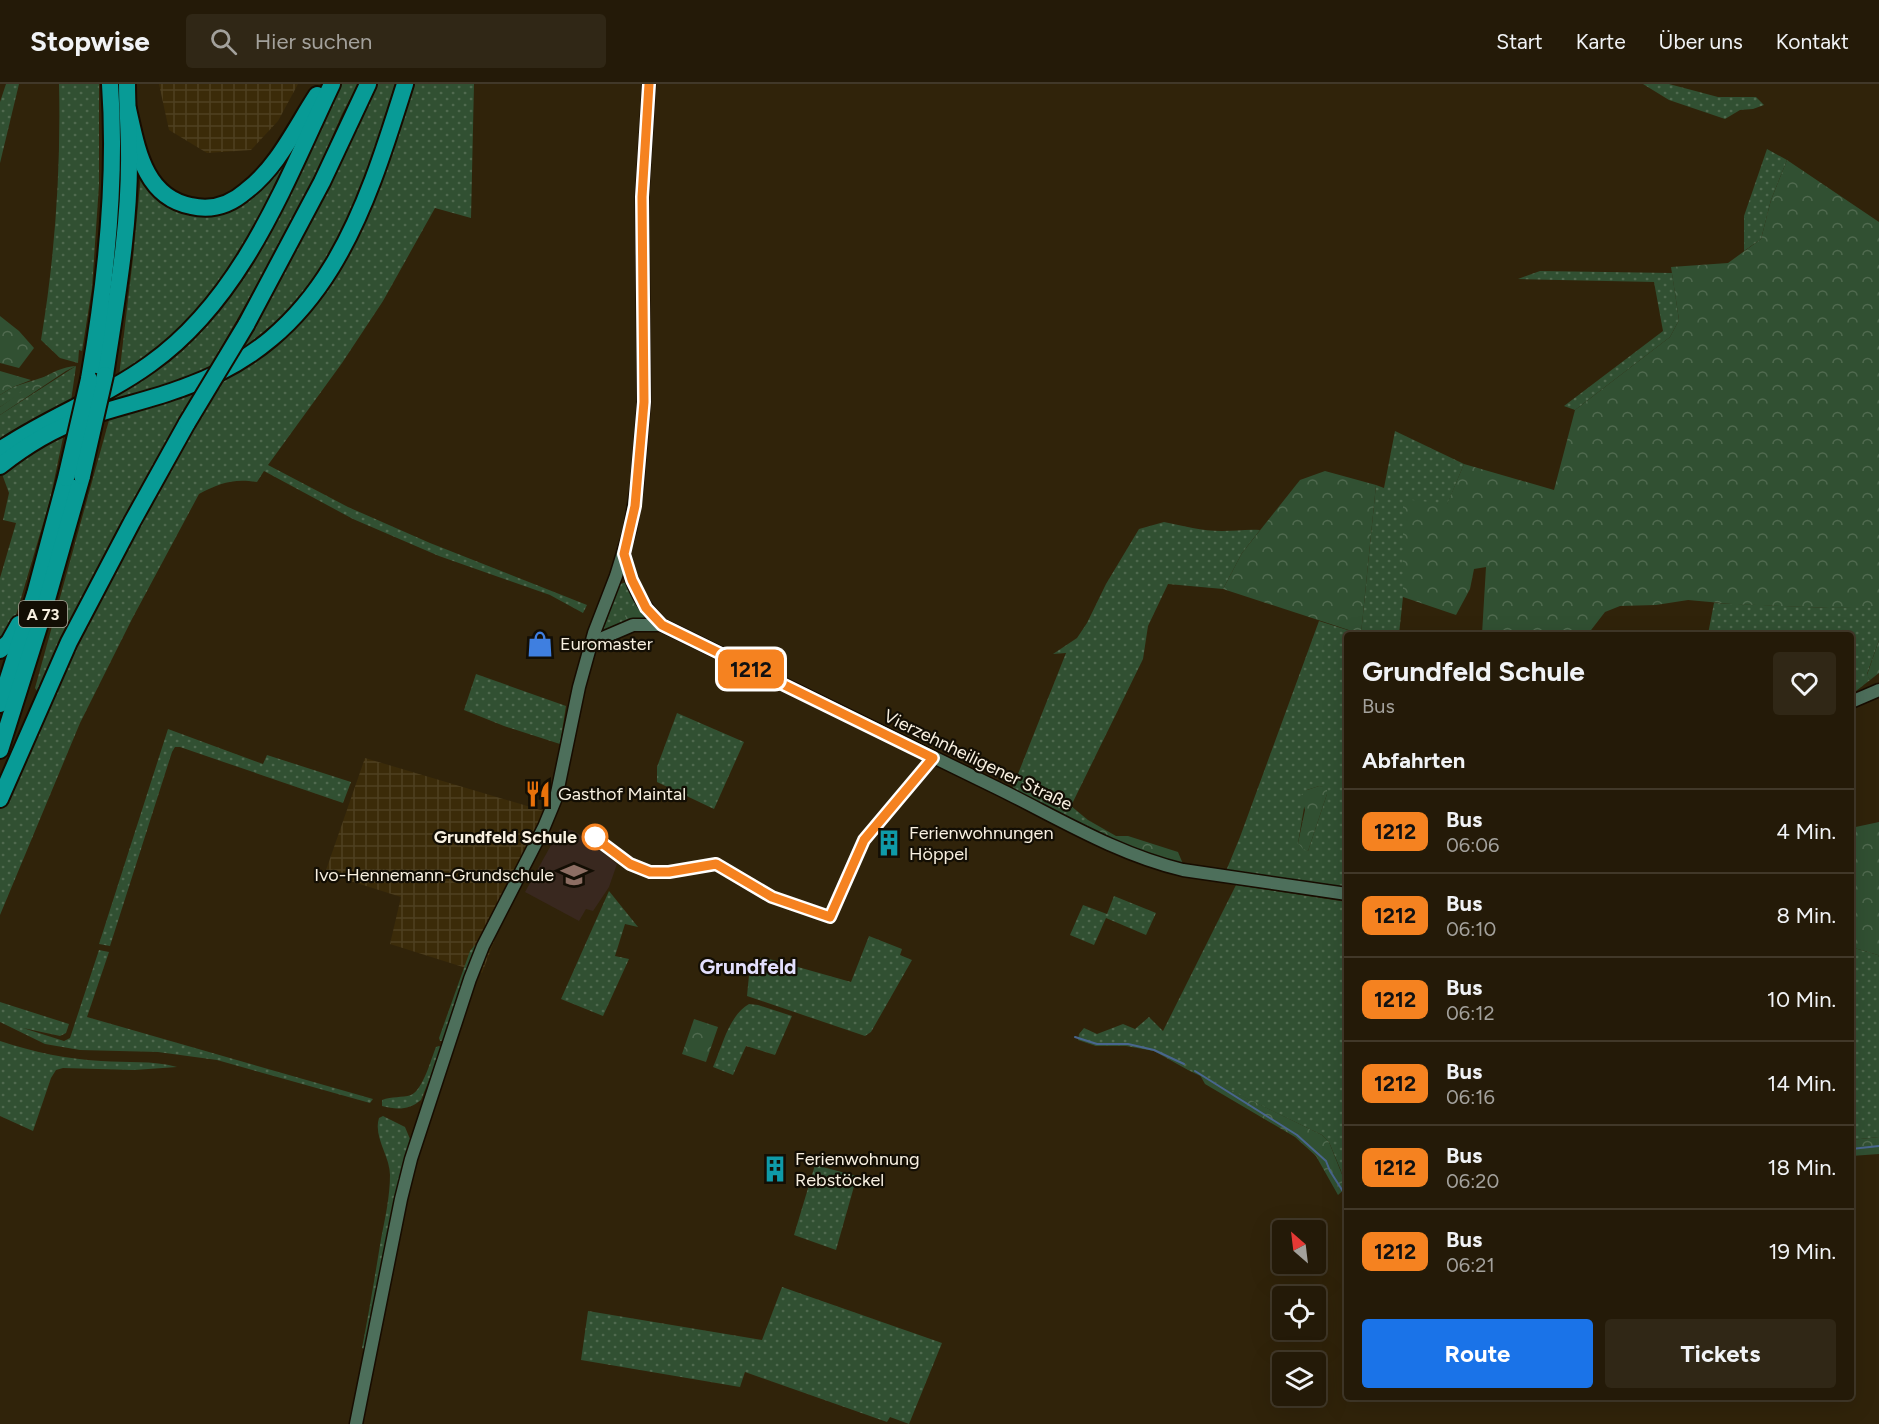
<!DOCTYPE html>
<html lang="de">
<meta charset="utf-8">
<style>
body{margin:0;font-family:Figtree,sans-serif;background:#302716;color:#f1f3f6;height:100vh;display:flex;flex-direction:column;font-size:22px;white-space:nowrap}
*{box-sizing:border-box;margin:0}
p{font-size:20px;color:#a3a19c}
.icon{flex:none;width:33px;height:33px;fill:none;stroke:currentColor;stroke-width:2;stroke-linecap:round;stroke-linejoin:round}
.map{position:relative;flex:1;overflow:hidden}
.drawer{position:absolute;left:1344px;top:548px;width:510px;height:768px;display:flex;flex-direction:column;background:#241a08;border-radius:6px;box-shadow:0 6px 24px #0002,0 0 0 2px #413829}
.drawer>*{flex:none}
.badge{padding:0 12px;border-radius:9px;font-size:21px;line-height:39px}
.needle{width:39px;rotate:332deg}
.buttons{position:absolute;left:1272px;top:1136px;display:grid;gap:12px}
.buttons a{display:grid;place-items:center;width:54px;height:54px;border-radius:6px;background:#241a08;box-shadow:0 6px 24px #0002,0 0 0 2px #413829;font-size:30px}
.map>.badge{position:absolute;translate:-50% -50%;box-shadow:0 0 0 3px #fff}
h2{padding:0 18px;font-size:22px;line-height:54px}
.round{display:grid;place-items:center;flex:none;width:63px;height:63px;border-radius:6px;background:#302716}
.overview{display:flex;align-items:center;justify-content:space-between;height:102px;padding:0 18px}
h1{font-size:28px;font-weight:700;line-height:45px}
.action{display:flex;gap:12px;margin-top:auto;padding:12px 18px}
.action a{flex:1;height:69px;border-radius:6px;background:#1a73e8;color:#fff;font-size:24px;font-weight:700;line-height:69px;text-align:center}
.action a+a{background:#302716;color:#f1f3f6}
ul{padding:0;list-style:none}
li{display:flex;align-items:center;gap:18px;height:84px;padding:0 18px;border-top:2px solid #413829}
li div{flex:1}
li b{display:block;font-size:22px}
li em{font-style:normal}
li .badge{min-width:66px;font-weight:700;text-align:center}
header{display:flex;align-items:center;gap:36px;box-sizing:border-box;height:84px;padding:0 30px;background:#241a08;border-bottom:2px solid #413829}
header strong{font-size:28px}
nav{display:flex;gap:33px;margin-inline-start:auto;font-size:21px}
.search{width:420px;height:54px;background:#302716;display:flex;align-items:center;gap:15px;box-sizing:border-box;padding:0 21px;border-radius:6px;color:#a3a19c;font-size:22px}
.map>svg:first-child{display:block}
.industrial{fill:url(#industrial-grid)}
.education{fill:#39281f}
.grass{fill:url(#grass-dots);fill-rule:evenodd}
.forest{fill:url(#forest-crowns)}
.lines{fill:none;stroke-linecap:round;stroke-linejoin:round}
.stream{stroke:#49668e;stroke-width:2}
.secondary-casing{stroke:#170c00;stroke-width:15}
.highway-casing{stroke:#170c00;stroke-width:20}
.secondary{stroke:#4d6f5b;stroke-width:12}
.highway{stroke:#089b96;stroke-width:16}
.highway-bridge-casing{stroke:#170c00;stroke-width:20;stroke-linecap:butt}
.highway-bridge{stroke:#089b96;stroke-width:16}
.line-casing{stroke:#fff;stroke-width:14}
.line{stroke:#f58220;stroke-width:9}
.stop-dot{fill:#fff;stroke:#f58220;stroke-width:3}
.labels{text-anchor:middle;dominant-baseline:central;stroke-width:4.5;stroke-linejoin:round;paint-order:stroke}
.shield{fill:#130e04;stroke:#b3ac9f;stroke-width:1.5}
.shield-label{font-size:16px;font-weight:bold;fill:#f8f0e1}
.poi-label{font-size:18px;fill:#f8f0e1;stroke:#130e04;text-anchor:start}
.street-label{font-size:18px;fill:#f8f0e1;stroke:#130e04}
.stop-label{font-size:18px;font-weight:bold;fill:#f8f0e1;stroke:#130e04;text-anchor:end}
.quarter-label{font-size:21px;font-weight:bold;fill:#e3dffd;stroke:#130e04}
</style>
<header>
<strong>Stopwise</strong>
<div class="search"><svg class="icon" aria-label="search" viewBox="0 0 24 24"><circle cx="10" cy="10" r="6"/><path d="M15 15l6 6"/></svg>Hier suchen</div>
<nav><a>Start</a><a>Karte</a><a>Über uns</a><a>Kontakt</a></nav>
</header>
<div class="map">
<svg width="1879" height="1340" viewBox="0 0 1879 1340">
<defs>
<pattern id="industrial-grid" width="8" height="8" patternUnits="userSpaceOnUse" patternTransform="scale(1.5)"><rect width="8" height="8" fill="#3b2b09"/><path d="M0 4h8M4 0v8" fill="none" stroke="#4e4021"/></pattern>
<pattern id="grass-dots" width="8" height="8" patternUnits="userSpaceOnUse" patternTransform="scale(1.5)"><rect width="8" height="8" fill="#315032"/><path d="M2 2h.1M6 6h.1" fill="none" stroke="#506a4f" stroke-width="1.8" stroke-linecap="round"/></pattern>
<pattern id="forest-crowns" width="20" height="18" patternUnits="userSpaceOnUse" patternTransform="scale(1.5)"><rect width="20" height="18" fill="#315032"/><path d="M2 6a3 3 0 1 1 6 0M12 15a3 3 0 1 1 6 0" fill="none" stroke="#506a4f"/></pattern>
</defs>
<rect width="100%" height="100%" fill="#30230a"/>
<!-- industrial -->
<g class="industrial">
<path d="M159 0H298L278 37 251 66 207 69 169 46Z"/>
<path d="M365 674 544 727 482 889 390 860 401 813 325 789Z"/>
</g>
<!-- education -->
<path class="education" d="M560 745 572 746 582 752 617 780 609 803 593 827 586 825 579 837 525 808Z"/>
<!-- grass -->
<g class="grass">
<path d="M6 0H19L0 79V18Z"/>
<path d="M59 0H99V101L92 204 82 267 79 266 78 279 60 274 41 256C55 172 61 86 59 0Z"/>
<path d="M339 0H358L342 30 323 74 293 137 206 290 114 318V309L200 244Z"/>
<path d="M377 0H399L359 123 294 229 234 276 302 154Z"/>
<path d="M410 0H474L471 134 435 124 383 217 342 279 268 381 348 423 430 459 587 521 583 529 550 511 439 472 353 435 264 387 257 398C234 394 219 399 199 410L132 535 80 639 0 831V724L45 621 90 527 194 338 227 292 301 235 328 202 357 153 378 104Z"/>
<path d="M1643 0H1669L1718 13H1756L1764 21 1753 25 1740 26 1725 35 1669 16Z"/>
<path d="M1767 65 1787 76 1771 116 1761 155 1744 167V132Z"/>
<path d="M287 79 261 133 241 169 190 237 142 278 119 292 133 174 141 91 188 128 265 98Z"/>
<path d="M1540 187 1672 189 1679 236 1670 253 1575 326 1564 322 1663 247 1654 198 1518 195Z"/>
<path d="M76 282 71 317 20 343 0 357V331Z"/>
<path d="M47 292 0 323V311L13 303Z"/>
<path d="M201 301 95 489 37 607 35 604 111 329Z"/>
<path d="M1395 347 1464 380 1447 421 1403 416V513L1399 550H1361L1376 401 1384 404Z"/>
<path d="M64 349 50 416 14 538 0 559V494L16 439 3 436 9 409 2 390 3 385Z"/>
<path d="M1164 438C1183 442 1202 447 1222 447 1235 447 1247 445 1260 446L1242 469 1223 505 1168 500 1148 542 1143 575 1071 722 1088 736V745L1012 705 1066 569 1053 570 1077 554 1087 539 1106 500 1139 445Z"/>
<path d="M627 498 638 520 628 538 608 547 603 546 620 500Z"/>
<path d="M1714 519 1829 524 1875 522 1879 523V556L1867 590 1870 596 1851 611V550H1708Z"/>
<path d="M1319 537 1360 550H1347V804L1226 787 1240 753ZM1319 702 1327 704V710L1308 767 1298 759 1307 706Z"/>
<path d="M476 590 566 622 560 660 504 642 464 626Z"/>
<path d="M677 629 744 658 714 725 657 698V683Z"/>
<path d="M168 645 263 680 267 671 351 698 343 719 180 663H175L172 668 110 862 99 860Z"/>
<path d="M1236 801 1347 818V1085L1344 1094 1329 1058 1322 1051 1188 986 1154 967 1126 962H1096L1078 956 1079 950 1084 944 1097 950 1123 940 1135 945 1149 933 1163 947Z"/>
<path d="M609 807 638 843 625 840 615 872 629 875 603 932 561 915Z"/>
<path d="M1114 812 1156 829 1146 851 1106 834 1094 861 1070 851 1083 821 1107 830Z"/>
<path d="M869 852 902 865 900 871 912 876 871 948 865 952 747 912 750 881 758 874H766L851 898Z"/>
<path d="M475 861H477L445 956 440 957 439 954 470 867Z"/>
<path d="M1851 863 1878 871 1879 873V1053L1851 1056Z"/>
<path d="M99 866 109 868 87 933 373 1015 370 1019 217 976 158 968 80 966 45 960 0 938V918L69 940 66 949 60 952 23 944 64 957 70 954Z"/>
<path d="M749 920 758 921 792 932 775 971 746 962 733 991 713 983C722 963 729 931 749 920Z"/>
<path d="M0 957C34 968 66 975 101 977 127 979 152 976 177 983L134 986 63 984 56 986 51 994 33 1047 0 1032Z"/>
<path d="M439 962 442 964 421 1016C409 1026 397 1026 382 1022V1016C392 1012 402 1014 411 1011 423 1006 431 975 436 963Z"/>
<path d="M383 1032 405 1043 410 1055 399 1097 366 1266 362 1264C369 1228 375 1192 381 1155 385 1135 390 1112 390 1091 390 1072 373 1053 379 1034Z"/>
<path d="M815 1081 857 1092 836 1166 794 1151Z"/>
<path d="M782 1203 942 1259 909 1340 890 1333 887 1338 745 1288 740 1303 581 1276 588 1227 762 1256Z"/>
</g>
<!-- forest -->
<g class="forest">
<path d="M1787 76 1879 138V523L1829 524 1732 520 1688 516 1656 521 1620 522 1605 528 1588 550H1482L1486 483 1474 485 1470 505 1456 531 1403 513V415L1447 420 1464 380 1554 406 1575 326 1670 253 1679 236 1671 183 1728 179 1761 155 1771 116Z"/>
<path d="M0 232 19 247 34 264 19 284 0 279Z"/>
<path d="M76 282 66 287 0 331V323C21 309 51 283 76 282Z"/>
<path d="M0 287 31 296 13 303 0 311Z"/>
<path d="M1325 387 1376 401 1361 550 1223 505 1242 469 1300 396Z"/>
<path d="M635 519 638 520 647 535 628 538 625 533C625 525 627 521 635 519Z"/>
<path d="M1879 556V589L1870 596 1867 591Z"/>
<path d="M1319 702 1327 703V710L1308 767 1303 765 1298 759 1305 726 1301 711 1307 706Z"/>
<path d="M1088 736 1116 752H1128L1178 768 1183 780 1156 777 1088 745Z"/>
<path d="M1879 738V873L1878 871 1851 863V744Z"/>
<path d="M694 935 718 943 706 978 682 970Z"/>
<path d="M1200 991 1322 1051 1329 1058 1347 1103 1338 1111 1316 1072 1295 1053 1205 1000Z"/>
<path d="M1879 1053V1070L1851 1072V1056Z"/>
</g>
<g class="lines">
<!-- stream -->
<g class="stream">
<path d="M1075 953 1097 960H1128L1154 966 1184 980"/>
<path d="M1195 987 1297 1051 1326 1077 1330 1087 1344 1109H1347"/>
<path d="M1851 1065 1879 1062"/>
</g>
<!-- secondary casing -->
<g class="secondary-casing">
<g id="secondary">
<path d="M624 471C630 497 642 523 662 541 773 596 885 650 997 704 1058 734 1116 770 1183 786L1347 810"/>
<path d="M591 559 633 541H662"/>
<path d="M1851 618 1879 606"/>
<path d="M356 1340 401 1115 411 1075 470 895 483 862 544 743 556 714 579 603 594 549 616 492 630 446 637 402 644 318 642 113 649 0"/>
</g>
</g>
<!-- highway casing -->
<g class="highway-casing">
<g id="highway">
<path d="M128 25C137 64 144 113 191 122 212 127 230 121 246 107 277 84 296 43 317 11"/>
<path d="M246 241 322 98 368 0"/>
<path d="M105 291C116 218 130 143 129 69 129 46 127 23 127 0"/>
<path d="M89 295C106 198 117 98 110 0"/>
<path d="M0 366C48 333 103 314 150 280 243 214 285 99 332 0"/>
<path d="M0 382C24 363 53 345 82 335 115 323 150 316 182 304 325 255 364 131 405 0"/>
<path d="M0 566 9 558 19 540"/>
<path d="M0 620 35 510 66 394"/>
<path d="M0 666 42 533 82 392"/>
<path d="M0 715 69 558 132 438 187 339"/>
</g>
</g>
<!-- secondary -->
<use href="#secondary" class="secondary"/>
<!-- highway -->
<use href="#highway" class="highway"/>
<!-- highway-bridge casing -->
<g class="highway-bridge-casing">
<g id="highway-bridge">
<path d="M187 339 246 241"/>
<path d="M82 392 105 291"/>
<path d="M66 394 89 295"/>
</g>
</g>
<!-- highway-bridge -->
<use href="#highway-bridge" class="highway-bridge"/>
</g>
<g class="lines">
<!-- line casing -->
<g class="line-casing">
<path id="line" d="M594 753 630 780 650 788H669L716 780 772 813 830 833 864 756 933 674 662 541 646 524 632 496 624 470 635 422 644 318 642 113 649 0"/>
</g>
<!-- line -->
<use href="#line" class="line"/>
</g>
<!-- icons -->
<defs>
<g id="shop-bare" transform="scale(2.07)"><path d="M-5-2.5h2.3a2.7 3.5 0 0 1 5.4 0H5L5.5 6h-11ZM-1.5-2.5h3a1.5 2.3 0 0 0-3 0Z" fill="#3f7fe0" stroke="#130e04" stroke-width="2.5" paint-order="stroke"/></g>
<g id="restaurant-bare" transform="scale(2.07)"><path d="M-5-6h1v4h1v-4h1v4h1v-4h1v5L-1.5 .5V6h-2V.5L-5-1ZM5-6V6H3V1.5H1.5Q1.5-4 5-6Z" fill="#e8710a" stroke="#130e04" stroke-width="2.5" paint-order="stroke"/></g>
<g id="building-bare" transform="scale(2.07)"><path d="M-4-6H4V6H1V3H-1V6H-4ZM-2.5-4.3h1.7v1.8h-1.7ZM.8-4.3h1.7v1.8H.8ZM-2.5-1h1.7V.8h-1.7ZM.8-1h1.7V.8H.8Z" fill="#0f9aa8" stroke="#130e04" stroke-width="2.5" paint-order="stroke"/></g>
<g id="school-bare" transform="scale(2.07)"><path d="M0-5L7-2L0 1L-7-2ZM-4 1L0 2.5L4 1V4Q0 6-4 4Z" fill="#8d6e63" stroke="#130e04" stroke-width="2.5" paint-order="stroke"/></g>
</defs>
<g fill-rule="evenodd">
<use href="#shop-bare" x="540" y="560"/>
<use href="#restaurant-bare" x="538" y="710"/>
<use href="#building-bare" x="889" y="759"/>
<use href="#school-bare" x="574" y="791"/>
<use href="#building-bare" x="775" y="1085"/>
</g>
<!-- markers -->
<circle class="stop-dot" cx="595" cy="753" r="12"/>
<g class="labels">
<!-- shield labels -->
<rect class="shield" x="19" y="517" width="48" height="26" rx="4.5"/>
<g class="shield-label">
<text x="43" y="530">A 73</text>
</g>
<!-- poi labels -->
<g class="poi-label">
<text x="560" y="560">Euromaster</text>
<text x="558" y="710">Gasthof Maintal</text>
<text x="909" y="749">Ferienwohnungen<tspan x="909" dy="21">Höppel</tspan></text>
<text x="554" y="791" text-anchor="end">Ivo-Hennemann-Grundschule</text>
<text x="795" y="1075">Ferienwohnung<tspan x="795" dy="21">Rebstöckel</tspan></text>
</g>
<!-- street labels -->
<g class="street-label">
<text transform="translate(978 676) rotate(26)">Vierzehnheiligener Straße</text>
</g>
<!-- stop labels -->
<g class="stop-label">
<text x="577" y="753">Grundfeld Schule</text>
</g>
<!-- quarter labels -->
<g class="quarter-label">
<text x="748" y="882">Grundfeld</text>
</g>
</g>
</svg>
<div class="buttons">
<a><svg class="needle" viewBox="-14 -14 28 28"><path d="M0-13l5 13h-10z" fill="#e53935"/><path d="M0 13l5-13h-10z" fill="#a3a19c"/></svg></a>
<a><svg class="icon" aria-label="locate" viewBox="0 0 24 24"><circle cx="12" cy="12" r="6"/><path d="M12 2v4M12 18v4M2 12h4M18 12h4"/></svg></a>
<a><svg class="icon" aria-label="layers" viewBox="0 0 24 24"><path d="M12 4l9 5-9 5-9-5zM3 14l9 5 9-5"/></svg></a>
</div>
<b class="badge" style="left:751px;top:585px;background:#f58220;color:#111">1212</b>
<section class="drawer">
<div class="overview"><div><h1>Grundfeld Schule</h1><p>Bus</p></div><a class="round"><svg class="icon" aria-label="heart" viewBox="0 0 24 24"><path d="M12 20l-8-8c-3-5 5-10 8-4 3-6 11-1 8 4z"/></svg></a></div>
<h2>Abfahrten</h2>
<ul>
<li><span class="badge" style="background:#f58220;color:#111">1212</span><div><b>Bus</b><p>06:06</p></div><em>4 Min.</em></li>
<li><span class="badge" style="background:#f58220;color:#111">1212</span><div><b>Bus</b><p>06:10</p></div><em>8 Min.</em></li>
<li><span class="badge" style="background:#f58220;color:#111">1212</span><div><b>Bus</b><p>06:12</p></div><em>10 Min.</em></li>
<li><span class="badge" style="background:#f58220;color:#111">1212</span><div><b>Bus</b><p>06:16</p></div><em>14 Min.</em></li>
<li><span class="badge" style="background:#f58220;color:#111">1212</span><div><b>Bus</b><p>06:20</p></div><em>18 Min.</em></li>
<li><span class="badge" style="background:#f58220;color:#111">1212</span><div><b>Bus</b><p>06:21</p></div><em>19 Min.</em></li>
</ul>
<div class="action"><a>Route</a><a>Tickets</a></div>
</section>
</div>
